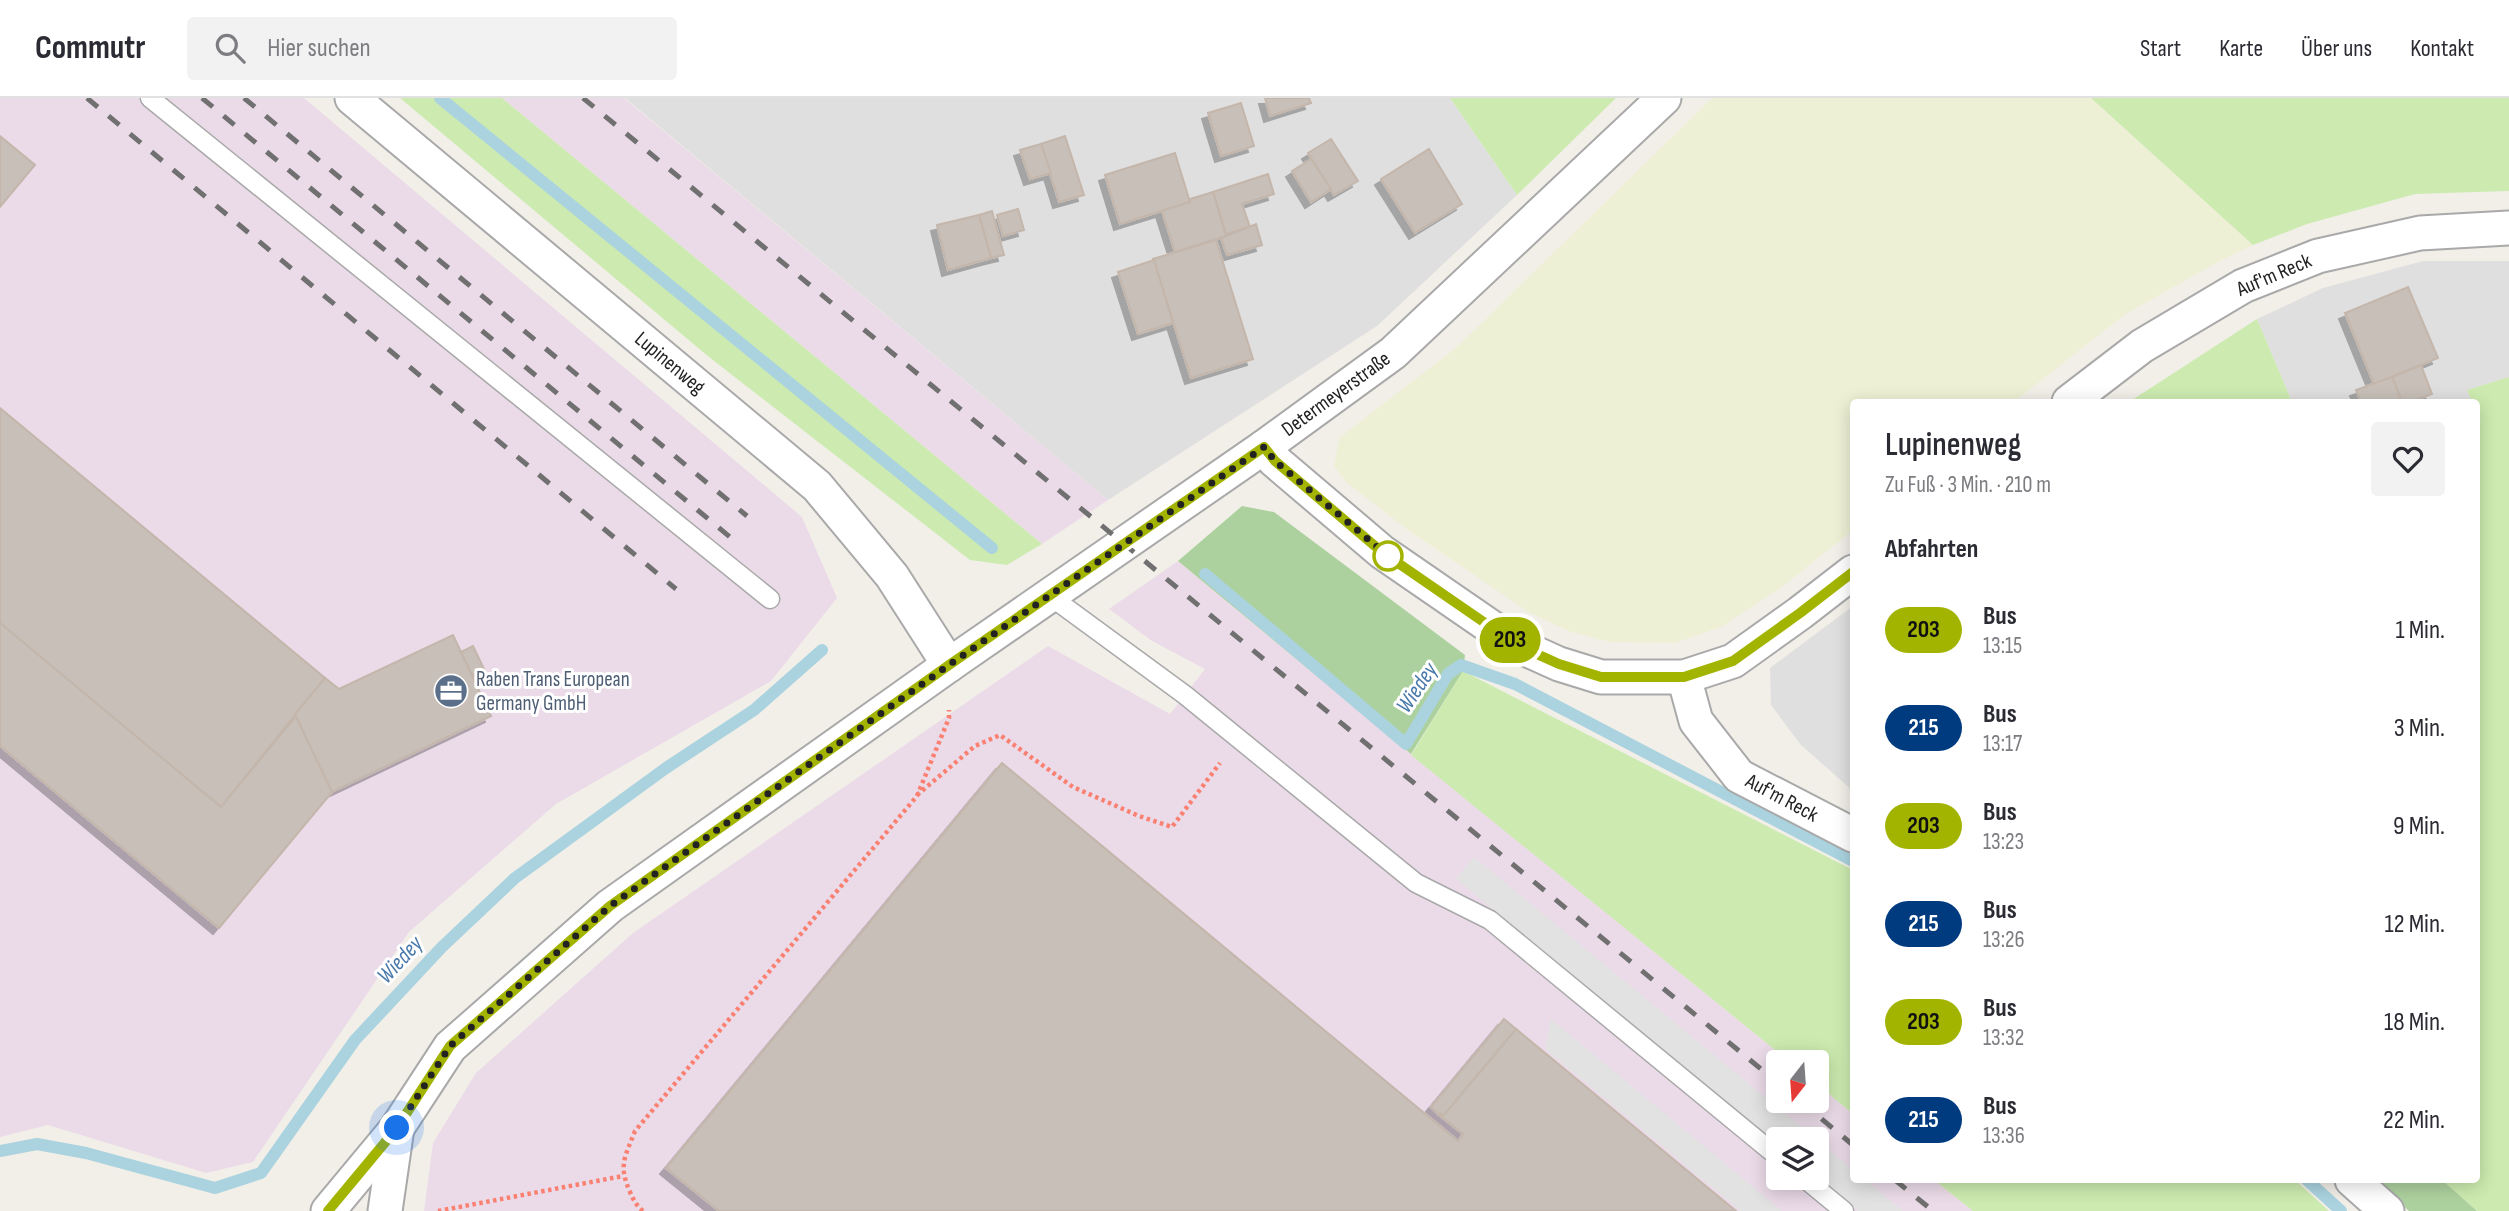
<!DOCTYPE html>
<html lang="de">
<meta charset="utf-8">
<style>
body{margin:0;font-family:"Sofia Sans Condensed",sans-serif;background:#f2f2f3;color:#2b2b33;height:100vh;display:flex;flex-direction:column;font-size:26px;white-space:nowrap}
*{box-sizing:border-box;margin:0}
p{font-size:23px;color:#7c7c81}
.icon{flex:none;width:38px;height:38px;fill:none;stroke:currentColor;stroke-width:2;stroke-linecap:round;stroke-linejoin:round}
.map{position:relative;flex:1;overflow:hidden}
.drawer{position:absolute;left:1850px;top:301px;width:630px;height:784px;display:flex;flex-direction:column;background:#fff;border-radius:7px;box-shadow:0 4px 18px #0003}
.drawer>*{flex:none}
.badge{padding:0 14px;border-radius:23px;font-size:24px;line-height:46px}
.needle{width:46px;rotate:197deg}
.buttons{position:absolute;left:1766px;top:952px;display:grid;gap:14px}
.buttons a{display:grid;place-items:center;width:63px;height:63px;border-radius:7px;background:#fff;box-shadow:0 4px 18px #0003;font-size:35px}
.you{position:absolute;width:35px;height:35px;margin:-18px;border:5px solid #fff;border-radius:50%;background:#1a73e8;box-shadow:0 0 0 10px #1a73e833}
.map>.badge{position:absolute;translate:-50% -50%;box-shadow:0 0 0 4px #fff}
h2{padding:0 35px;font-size:26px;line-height:63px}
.round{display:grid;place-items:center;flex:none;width:74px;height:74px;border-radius:7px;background:#f2f2f3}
.summary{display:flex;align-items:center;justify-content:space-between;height:119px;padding:0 35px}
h1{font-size:33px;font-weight:600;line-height:52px}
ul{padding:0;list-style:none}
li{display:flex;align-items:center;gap:21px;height:98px;padding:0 35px}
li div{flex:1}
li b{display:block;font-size:26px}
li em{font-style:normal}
li .badge{min-width:77px;font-weight:700;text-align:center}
header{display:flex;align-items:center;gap:42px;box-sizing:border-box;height:98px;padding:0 35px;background:#fff;border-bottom:2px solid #e1e1e2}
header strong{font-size:33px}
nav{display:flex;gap:38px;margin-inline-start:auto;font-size:24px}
.search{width:490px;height:63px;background:#f2f2f3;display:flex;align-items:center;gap:18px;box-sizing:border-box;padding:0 24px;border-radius:7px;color:#7c7c81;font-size:26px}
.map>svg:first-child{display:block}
.residential{fill:#e0dfdf}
.industrial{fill:#ebdbe8;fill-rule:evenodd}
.farmland{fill:#eef0d5}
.grass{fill:#cdebb0}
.forest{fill:#add19e}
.parking{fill:#e2e2e2}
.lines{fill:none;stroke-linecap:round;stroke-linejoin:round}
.stream{stroke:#aad3df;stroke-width:12}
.building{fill:#c7bfb8;stroke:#c4b6ab;stroke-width:2;filter:url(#shadow)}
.lane-casing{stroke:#a9a9a9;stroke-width:21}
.street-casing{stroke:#a9a9a9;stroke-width:37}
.path{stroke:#fa8072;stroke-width:4.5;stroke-dasharray:3.5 3.5;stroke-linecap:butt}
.lane{stroke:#fff;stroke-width:18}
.street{stroke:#fff;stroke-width:33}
.rail{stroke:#707070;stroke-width:5;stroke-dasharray:14 14;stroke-linecap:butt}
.line-casing{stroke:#fff;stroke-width:16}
.line{stroke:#a3b400;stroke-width:10}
.walk{stroke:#222;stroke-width:7;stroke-dasharray:0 12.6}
.stop-dot{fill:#fff;stroke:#a3b400;stroke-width:3.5}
.labels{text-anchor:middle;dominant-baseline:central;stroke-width:6;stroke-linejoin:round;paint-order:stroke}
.street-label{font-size:21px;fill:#222;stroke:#fff}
.service-label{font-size:21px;fill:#4e5e75;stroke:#fff;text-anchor:start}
.water-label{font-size:23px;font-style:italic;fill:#4a7aab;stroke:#fff}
</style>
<header>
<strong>Commutr</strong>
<div class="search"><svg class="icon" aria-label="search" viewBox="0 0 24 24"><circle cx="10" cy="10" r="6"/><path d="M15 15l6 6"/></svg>Hier suchen</div>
<nav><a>Start</a><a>Karte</a><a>Über uns</a><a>Kontakt</a></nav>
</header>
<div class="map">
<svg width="2509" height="1113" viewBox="0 0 2509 1113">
<defs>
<filter id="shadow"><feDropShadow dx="-6" dy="6" stdDeviation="0" flood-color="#0004"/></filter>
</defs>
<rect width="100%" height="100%" fill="#f2efe9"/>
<!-- residential -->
<g class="residential">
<path d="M625 0H1450L1517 97 1377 228 1108 402Z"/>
<path d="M2423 163H2509V279L2468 292 2472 304H2292L2257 221 2323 190Z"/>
<path d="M1853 508V693L1800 646 1771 607 1770 570Z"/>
</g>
<!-- industrial -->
<g class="industrial">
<path d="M0 0H304L802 419 837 500 771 583 556 706 409 834 253 1064 206 1075 48 1027 0 1039Z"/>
<path d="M502 0H624L1108 402 1042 446Z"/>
<path d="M1178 463 1411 656 1790 964H1778V1003H1816L1817 986 1853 1016V1082H1934L1973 1113H424L433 1045 476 975 633 835 1048 548 1170 616 1205 571 1152 543 1109 511ZM1778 1041H1816V1080H1778Z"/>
</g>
<!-- farmland -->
<path class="farmland" d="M1712 0H2091L2253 147 2216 165 2124 217 2014 304H1853V432L1783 488 1721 529 1675 545 1611 544 1571 534 1530 515 1408 432 1347 385 1334 368 1339 340 1457 249Z"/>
<!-- grass -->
<g class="grass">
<path d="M400 0H502L1042 446 1007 467 970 462 709 259Z"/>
<path d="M1450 0H1616L1517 97Z"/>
<path d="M2091 0H2509V93L2415 96 2307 126 2253 147Z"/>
<path d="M2257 221 2292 304H2129Z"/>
<path d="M2509 279V1113H2477L2442 1082H2476V326L2480 324 2476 315V304H2472L2467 292Z"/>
<path d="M1463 573 1853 772V1016L1817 986 1816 964H1790L1411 657Z"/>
<path d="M1934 1082H2295L2329 1113H1973Z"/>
</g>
<!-- forest -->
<g class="forest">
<path d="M1242 408 1274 414 1465 557 1463 573 1411 656 1178 463Z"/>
<path d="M2376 1082H2442L2477 1113H2409Z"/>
</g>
<!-- parking -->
<g class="parking">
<path d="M1474 759 1816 1041H1778V1047L1456 781Z"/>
<path d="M1551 921 1782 1113H1741L1545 951Z"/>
<path d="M1816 1041 1853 1072V1082H1865L1903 1113H1858L1816 1079Z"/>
</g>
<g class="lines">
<!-- stream -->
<g class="stream">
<path d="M440 0 992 450"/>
<path d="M1205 476 1406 646 1448 576 1461 567 1515 586 1853 763"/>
<path d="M0 1053 37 1046 86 1055 215 1090 261 1075 355 942 442 849 515 780 666 670 754 612 822 552"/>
<path d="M2307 1082 2341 1113"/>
</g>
</g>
<!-- building -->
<g class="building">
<path d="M1265 0H1309L1311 5 1270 18Z"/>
<path d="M1241 5 1254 48 1221 58 1208 15Z"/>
<path d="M0 38 35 67 0 109Z"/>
<path d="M1065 38 1084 97 1059 104 1041 46Z"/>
<path d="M1331 41 1358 83 1334 97 1308 55Z"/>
<path d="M1041 46 1051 75 1030 81 1020 52Z"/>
<path d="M1429 51 1462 106 1415 135 1381 81Z"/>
<path d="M1175 55 1190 104 1120 126 1105 77Z"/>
<path d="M1311 61 1331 91 1311 104 1292 73Z"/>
<path d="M1268 76 1274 96 1242 106 1250 129 1226 136 1213 94Z"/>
<path d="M1213 94 1226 138 1175 154 1162 113 1190 104V101Z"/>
<path d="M1018 111 1024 132 1003 138 997 117Z"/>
<path d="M992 113 1004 157 991 160 979 117Z"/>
<path d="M979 117 991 160 948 172 937 127Z"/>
<path d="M1256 126 1262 147 1227 157 1221 140Z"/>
<path d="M1216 142 1253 261 1191 280 1153 161Z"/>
<path d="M1154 162 1173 225 1138 236 1118 174Z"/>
<path d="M2408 189 2438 260 2374 286 2345 215Z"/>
<path d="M2421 267 2432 296 2411 304H2402L2392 279Z"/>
<path d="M2392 279 2402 304H2361L2356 292Z"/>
<path d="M0 310 325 580 221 709 0 525Z"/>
<path d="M0 525 221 709 296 618 332 694 219 830 0 648Z"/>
<path d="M453 537 491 618 332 694 295 616 325 580 339 591Z"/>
<path d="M473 548 484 571 472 577 461 554Z"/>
<path d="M1002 665 1458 1043 1463 1036 1439 1017 1440 1015 1443 1018 1516 931 1736 1113H719L666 1070Z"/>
<path d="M1504 921 1516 931 1443 1018 1440 1015 1439 1017 1431 1009Z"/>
</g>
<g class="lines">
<!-- lane casing -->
<g class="lane-casing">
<g id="lane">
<path d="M150 0 770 501"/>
<path d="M1050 498 1185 597 1416 785 1490 822 1778 1059"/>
<path d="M1804 1080 1844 1113"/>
</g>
</g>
<!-- street casing -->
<g class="street-casing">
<g id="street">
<path d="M352 0 817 388 892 478 949 567"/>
<path d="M2069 304 2142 248 2243 188 2318 158 2420 135 2509 130"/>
<path d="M1264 349 1275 363 1382 454 1517 547 1559 566 1601 579H1684L1733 563 1800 515 1853 474"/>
<path d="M1684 579 1696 623 1739 678 1853 737"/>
<path d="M2352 1082 2387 1113"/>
<path d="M328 1113 397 1030 450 949 610 808 949 567 1264 349 1393 255 1664 0"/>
<path d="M385 1113 397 1030"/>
</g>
</g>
<!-- path -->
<g class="path">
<path d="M917 697 975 648 1000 637 1073 689 1139 718 1172 729 1220 665"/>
<path d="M438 1113 623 1078"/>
<path d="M643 1113C636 1107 634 1103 630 1094 618 1067 625 1059 635 1033L917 698 949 620V612"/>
</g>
<!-- lane -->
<use href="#lane" class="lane"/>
<!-- street -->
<use href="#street" class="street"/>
<!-- rail -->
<g class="rail">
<path d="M87 0 676 491"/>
<path d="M202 0 730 439"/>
<path d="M244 0 747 418"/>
<path d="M583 0 1778 985"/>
<path d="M1800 1003 1853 1047"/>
<path d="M1895 1082 1933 1113"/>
</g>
</g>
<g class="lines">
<!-- line casing -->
<g class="line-casing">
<path id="line" d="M328 1113 397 1030 450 948 610 808 949 567 1264 349 1275 363 1382 454 1517 547 1559 566 1601 579H1684L1733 563 1800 515 1853 474"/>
</g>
<!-- line -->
<use href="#line" class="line"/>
<!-- walk -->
<path class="walk" d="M397 1030 450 948 610 808 949 567 1264 349 1275 363 1388 458"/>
</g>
<!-- icons -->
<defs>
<g id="office-disc" transform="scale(1.75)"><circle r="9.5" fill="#5c6f8a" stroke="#fff"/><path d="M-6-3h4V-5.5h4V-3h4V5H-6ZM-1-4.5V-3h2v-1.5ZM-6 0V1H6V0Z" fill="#fff"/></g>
</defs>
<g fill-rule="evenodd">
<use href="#office-disc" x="451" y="593"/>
</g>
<!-- markers -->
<circle class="stop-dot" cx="1388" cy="458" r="14"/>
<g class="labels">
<!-- street labels -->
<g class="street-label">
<text transform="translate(2274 177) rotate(-23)">Auf'm Reck</text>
<text transform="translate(670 265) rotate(40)">Lupinenweg</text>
<text transform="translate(1336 296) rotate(-36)">Determeyerstraße</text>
<text transform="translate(1782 700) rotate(28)">Auf'm Reck</text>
</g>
<!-- service labels -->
<g class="service-label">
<text x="476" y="581">Raben Trans European<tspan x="476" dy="24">Germany GmbH</tspan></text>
</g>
<!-- water labels -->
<g class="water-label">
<text transform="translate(1417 590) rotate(-56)">Wiedey</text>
<text transform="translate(400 862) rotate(-47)">Wiedey</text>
</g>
</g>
</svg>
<div class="buttons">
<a><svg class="needle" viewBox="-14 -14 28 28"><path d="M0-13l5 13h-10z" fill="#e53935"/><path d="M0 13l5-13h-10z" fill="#7c7c81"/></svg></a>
<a><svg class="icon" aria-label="layers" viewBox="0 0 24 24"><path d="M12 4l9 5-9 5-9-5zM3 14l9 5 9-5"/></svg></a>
</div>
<div class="you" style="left:397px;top:1030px"></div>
<b class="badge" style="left:1510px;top:542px;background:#a3b400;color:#111">203</b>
<section class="drawer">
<div class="summary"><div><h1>Lupinenweg</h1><p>Zu Fuß · 3 Min. · 210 m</p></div><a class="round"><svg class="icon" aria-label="heart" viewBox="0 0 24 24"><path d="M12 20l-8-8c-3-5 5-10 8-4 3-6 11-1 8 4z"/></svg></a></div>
<h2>Abfahrten</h2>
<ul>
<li><span class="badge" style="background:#a3b400;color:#111">203</span><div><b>Bus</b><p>13:15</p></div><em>1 Min.</em></li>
<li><span class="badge" style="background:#003b80;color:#fff">215</span><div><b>Bus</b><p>13:17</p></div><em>3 Min.</em></li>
<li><span class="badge" style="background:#a3b400;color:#111">203</span><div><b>Bus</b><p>13:23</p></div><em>9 Min.</em></li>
<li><span class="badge" style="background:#003b80;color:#fff">215</span><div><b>Bus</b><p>13:26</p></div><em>12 Min.</em></li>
<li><span class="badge" style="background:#a3b400;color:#111">203</span><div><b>Bus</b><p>13:32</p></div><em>18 Min.</em></li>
<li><span class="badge" style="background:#003b80;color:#fff">215</span><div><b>Bus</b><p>13:36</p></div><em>22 Min.</em></li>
</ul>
</section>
</div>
